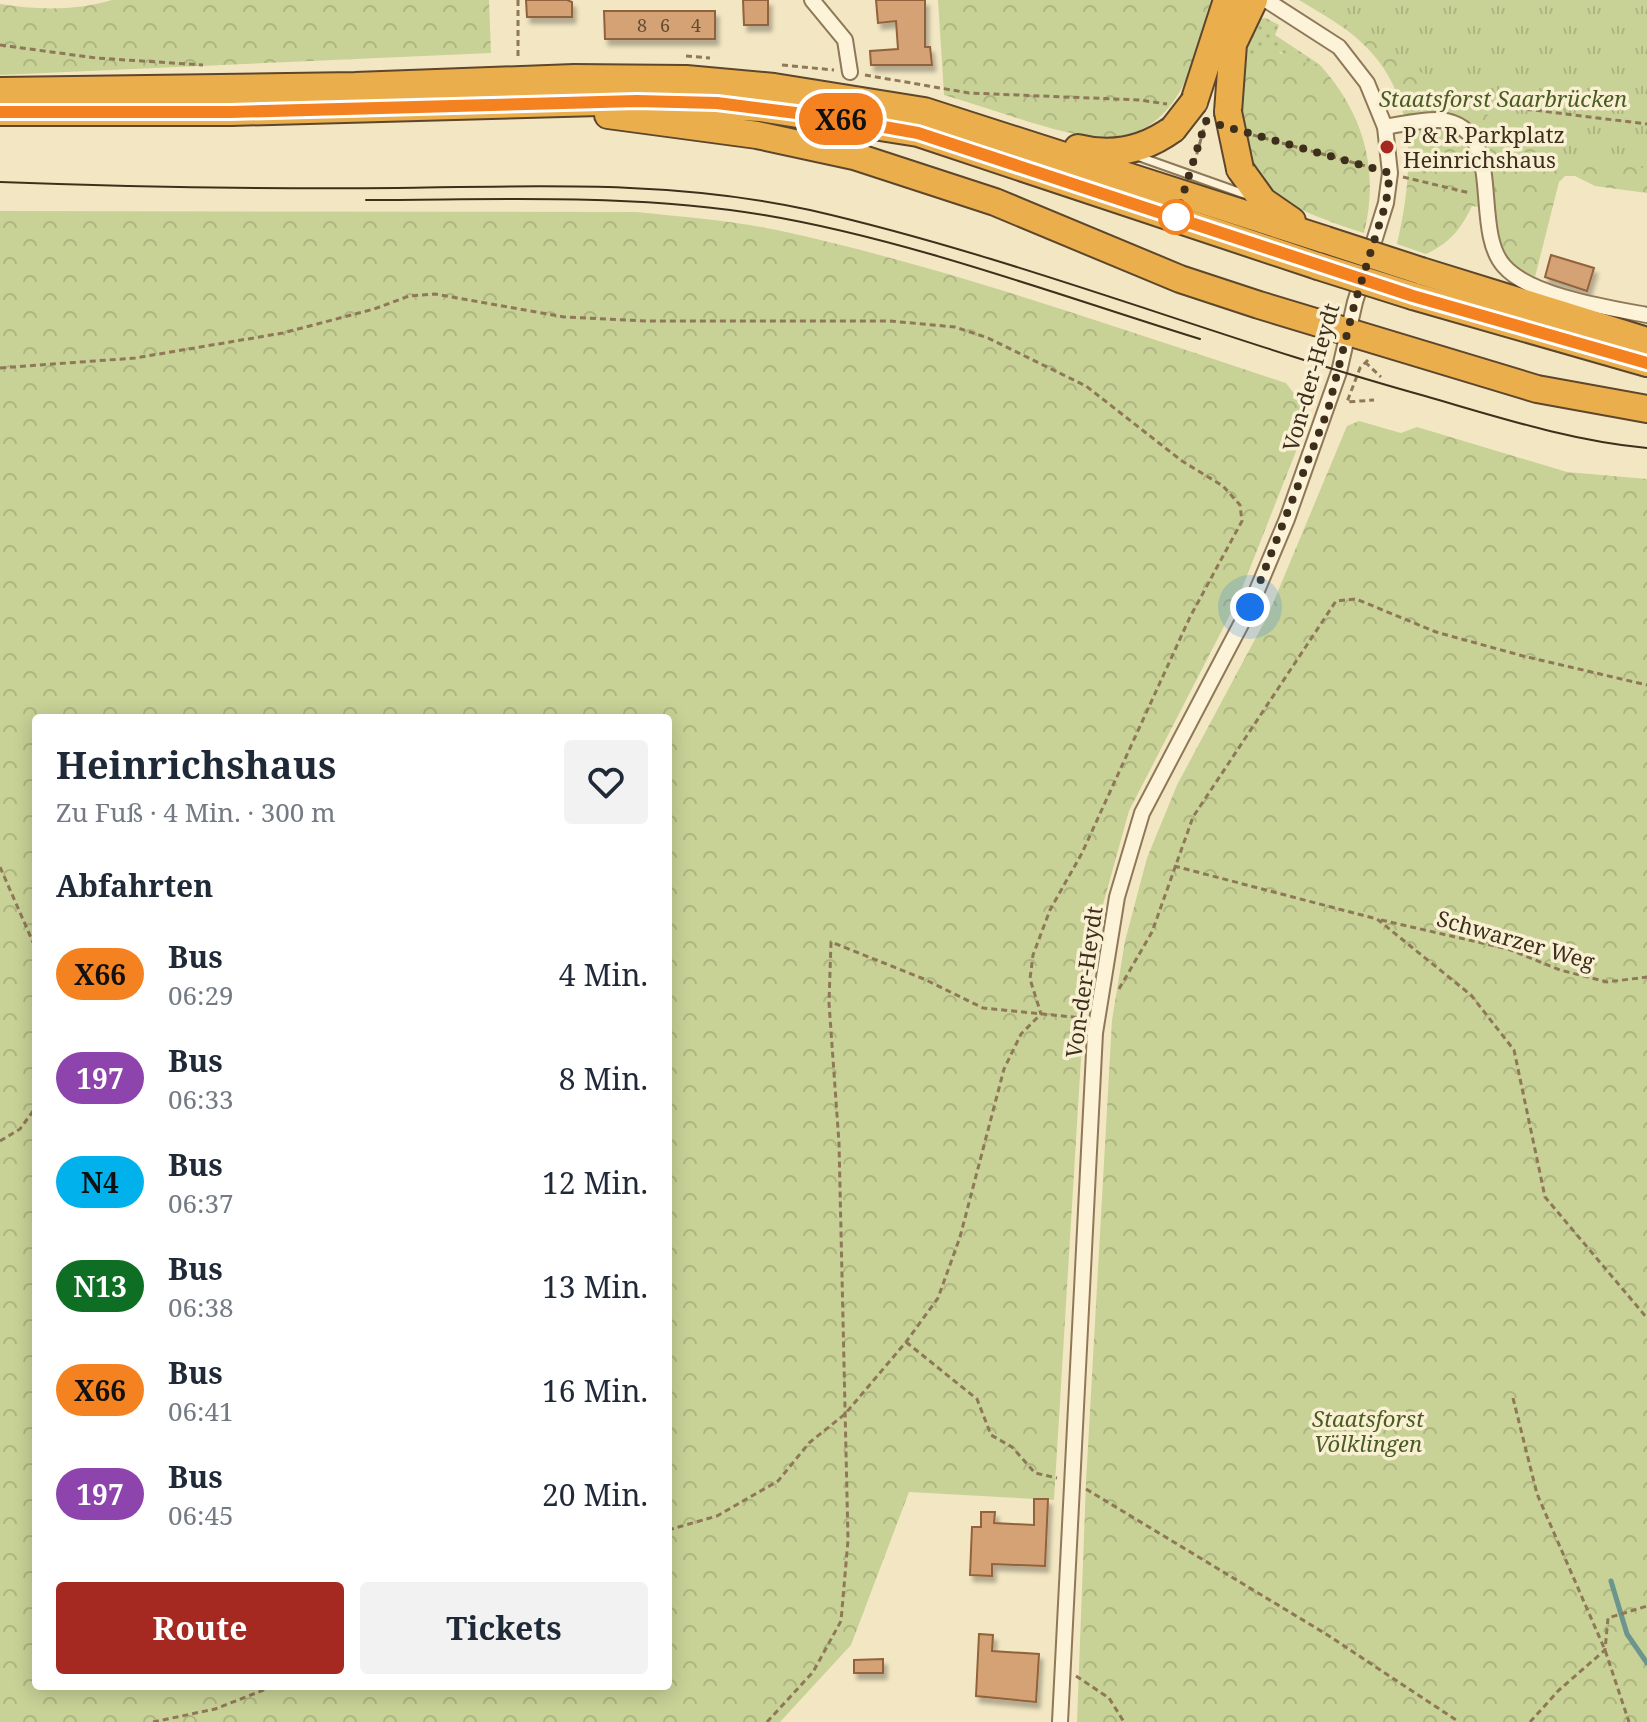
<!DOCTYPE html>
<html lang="de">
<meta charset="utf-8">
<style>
body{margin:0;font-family:"Noto Serif",serif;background:#f2f2f3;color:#1f2937;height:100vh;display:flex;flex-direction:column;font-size:30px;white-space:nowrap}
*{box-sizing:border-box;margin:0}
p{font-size:26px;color:#747a83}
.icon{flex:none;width:44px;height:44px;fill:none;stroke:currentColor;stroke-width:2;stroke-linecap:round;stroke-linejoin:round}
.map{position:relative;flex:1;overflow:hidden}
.drawer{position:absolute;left:32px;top:714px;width:640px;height:976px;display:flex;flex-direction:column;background:#fff;border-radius:8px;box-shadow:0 4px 20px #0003}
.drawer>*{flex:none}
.badge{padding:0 16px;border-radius:26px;font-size:28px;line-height:52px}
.you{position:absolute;width:40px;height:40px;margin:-20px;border:6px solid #fff;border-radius:50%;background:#1a73e8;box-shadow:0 0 0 12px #1a73e833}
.map>.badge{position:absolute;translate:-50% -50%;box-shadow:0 0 0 4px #fff}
h2{padding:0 24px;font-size:30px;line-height:72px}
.round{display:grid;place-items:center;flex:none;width:84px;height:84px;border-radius:8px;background:#f2f2f3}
.head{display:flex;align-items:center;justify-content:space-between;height:136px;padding:0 24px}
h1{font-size:38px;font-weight:700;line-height:60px}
.button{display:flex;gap:16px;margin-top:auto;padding:16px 24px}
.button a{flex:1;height:92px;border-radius:8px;background:#a52821;color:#fff;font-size:32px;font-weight:700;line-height:92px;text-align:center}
.button a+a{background:#f2f2f3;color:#1f2937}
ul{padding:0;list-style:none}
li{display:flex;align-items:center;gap:24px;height:104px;padding:0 24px}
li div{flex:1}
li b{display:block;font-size:30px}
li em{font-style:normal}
li .badge{min-width:88px;font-weight:700;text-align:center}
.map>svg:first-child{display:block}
.grass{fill:url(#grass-dots)}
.forest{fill:url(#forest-crowns);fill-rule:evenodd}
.park{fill:url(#park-tufts)}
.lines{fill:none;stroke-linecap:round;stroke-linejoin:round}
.stream{stroke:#6b958d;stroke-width:5}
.building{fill:#d5a275;stroke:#91623b;stroke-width:2;filter:url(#shadow)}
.lane-casing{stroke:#8f7858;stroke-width:11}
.street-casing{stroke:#8f7858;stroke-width:18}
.highway-casing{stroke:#5d462c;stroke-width:30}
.path{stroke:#8f7858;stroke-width:3;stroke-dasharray:6 4;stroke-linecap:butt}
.lane{stroke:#fcf3d8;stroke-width:7}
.street{stroke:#fcf3d8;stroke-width:14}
.highway{stroke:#eaae4c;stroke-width:26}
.tram{stroke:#3e2f1d;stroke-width:2}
.highway-bridge-casing{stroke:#5d462c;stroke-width:30;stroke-linecap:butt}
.highway-bridge{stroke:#eaae4c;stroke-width:26}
.line-casing{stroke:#fff;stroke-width:18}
.line{stroke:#f58220;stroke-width:12}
.walk{stroke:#3e2f1d;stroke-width:8;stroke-dasharray:0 14.4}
.poi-dot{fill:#a52821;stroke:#f9f0d4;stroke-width:3}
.stop-dot{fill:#fff;stroke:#f58220;stroke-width:4}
.labels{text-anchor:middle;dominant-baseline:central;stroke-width:7;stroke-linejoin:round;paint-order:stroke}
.number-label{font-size:18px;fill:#644c33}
.park-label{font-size:22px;font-style:italic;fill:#4a5c22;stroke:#f9f0d4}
.poi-label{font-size:22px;fill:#3e2f1d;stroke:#f9f0d4;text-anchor:start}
.street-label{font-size:22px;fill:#3e2f1d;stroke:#f9f0d4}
</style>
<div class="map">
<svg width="1647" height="1722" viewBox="0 0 1647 1722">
<defs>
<pattern id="grass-dots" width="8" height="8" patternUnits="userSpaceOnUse" patternTransform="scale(2)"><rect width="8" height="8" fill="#c8d296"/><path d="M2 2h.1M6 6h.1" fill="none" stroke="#adb581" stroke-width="1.8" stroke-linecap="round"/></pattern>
<pattern id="forest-crowns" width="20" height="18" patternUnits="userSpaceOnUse" patternTransform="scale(2)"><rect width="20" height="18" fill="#c8d296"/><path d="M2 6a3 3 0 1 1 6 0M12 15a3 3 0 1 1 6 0" fill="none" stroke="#adb581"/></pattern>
<pattern id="park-tufts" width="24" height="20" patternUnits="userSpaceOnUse" patternTransform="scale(2)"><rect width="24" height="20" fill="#c8d296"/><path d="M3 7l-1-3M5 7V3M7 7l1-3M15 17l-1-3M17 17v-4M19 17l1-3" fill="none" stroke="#adb581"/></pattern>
<filter id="shadow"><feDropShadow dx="3.5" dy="6" stdDeviation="2" flood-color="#0004"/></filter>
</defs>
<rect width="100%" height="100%" fill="#f3e7c3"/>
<!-- grass -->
<path class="grass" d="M1266 18 1279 25 1275 35 1319 64H1297L1281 52 1239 65 1257 19Z"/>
<!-- forest -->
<g class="forest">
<path d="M112 0H489L491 53 0 75V4C36 10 76 11 112 0Z"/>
<path d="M938 0H1211C1170 194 1090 138 944 95Z"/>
<path d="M1299 0H1647V193L1595 186 1575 176H1565L1559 182 1535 277C1500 261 1499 246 1494 209L1472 206C1461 229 1450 243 1426 254L1397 244C1413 174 1420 96 1361 42 1343 25 1320 13 1299 0Z"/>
<path d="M1267 50C1291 53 1292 63 1319 64 1363 112 1380 169 1364 233 1251 196 1245 182 1239 65L1253 54Z"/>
<path d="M0 211 636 212C686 217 737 221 786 232 956 270 1121 329 1286 383L1307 411 1306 426 1237 601 1129 811 1094 937 1083 1026 1054 1500 909 1492 851 1645 780 1722H0ZM36 718H668V1686H36Z"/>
<path d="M1359 421 1401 433 1417 427 1567 472 1647 479V1722H1077L1086 1482 1112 1020 1125 941 1147 858 1177 785 1268 615 1347 426Z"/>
</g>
<!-- park -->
<path class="park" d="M1308 0H1647V168L1563 163Z"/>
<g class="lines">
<!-- stream -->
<path class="stream" d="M1611 1581 1627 1634 1647 1663"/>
</g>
<!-- building -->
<g class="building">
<path d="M526 0H567L572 2V17H527Z"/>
<path d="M743 0H768V25H744Z"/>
<path d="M876 0H925V47H930L932 65H871L870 51 898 49 896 21 878 23Z"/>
<path d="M604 11H715V39H605Z"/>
<path d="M1551 255 1594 268 1587 291 1545 277Z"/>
<path d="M1034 1499H1048L1045 1566 992 1564V1576L970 1575 972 1527H981V1512H995L994 1523 1034 1525Z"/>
<path d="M979 1634 993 1635 992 1651 1039 1654 1036 1702 976 1696Z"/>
<path d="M883 1659V1673H854V1660Z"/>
</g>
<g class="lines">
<!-- lane casing -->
<g class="lane-casing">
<path id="lane" d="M1137 156 1250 196"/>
</g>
<!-- street casing -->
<g class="street-casing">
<g id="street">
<path d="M812 0 845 40 850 72"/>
<path d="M1385 127C1403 124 1423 119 1440 120 1508 127 1470 228 1504 266 1530 296 1609 308 1647 315"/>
<path d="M1060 1722 1095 1033 1117 897 1142 813 1250 607 1287 519 1339 372 1355 302 1386 203 1390 173 1385 127 1367 83 1339 47 1266 0"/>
</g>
</g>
<!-- highway casing -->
<g class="highway-casing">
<g id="highway">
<path d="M0 91 355 86 574 78 686 79 774 87 924 111 1326 240"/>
<path d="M1194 102 1227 0"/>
<path d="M0 112H231L637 101 760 108 918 133 1318 266"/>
<path d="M1228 112 1233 44 1254 0"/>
<path d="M608 115 757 135 854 156 995 202 1180 279 1259 305 1537 389 1647 409"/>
<path d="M1078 148C1113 157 1144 150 1173 129"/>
<path d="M1240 169 1263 201 1292 221"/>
<path d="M1421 271 1647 341"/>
<path d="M1413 296 1647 363"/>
</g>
</g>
<!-- path -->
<g class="path">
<path d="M518 0V58"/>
<path d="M0 45 96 58 203 65"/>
<path d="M686 56 710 58"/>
<path d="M782 65 834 70"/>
<path d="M865 75 969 93 1139 100 1167 104"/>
<path d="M1439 104 1443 99 1647 124"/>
<path d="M1253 135 1373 168"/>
<path d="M1194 164 1206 121"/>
<path d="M1403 177 1470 193"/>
<path d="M1368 360 1360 368 1347 402 1374 400"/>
<path d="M1365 362 1381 377"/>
<path d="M0 368 135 358 283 333 374 309 409 296 435 294 564 317 647 321H890L955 327 988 338 1086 386 1182 461 1223 486 1240 505 1242 521 1190 617 1082 853 1050 910 1033 955 1030 979 1041 1014"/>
<path d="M1174 866 1377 919 1471 995 1514 1050 1545 1197 1647 1318"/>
<path d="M0 867 36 949"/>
<path d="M1381 920 1508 949 1560 970 1607 982 1647 977"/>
<path d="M1119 989 1152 932 1193 817 1336 601 1356 599 1436 632 1523 656 1647 685"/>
<path d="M0 1141 20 1129 36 1107"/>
<path d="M906 1342 977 1399 991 1435 1012 1447 1035 1473 1057 1478"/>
<path d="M1513 1398 1537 1494 1605 1650 1629 1722"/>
<path d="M1086 1489 1326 1634 1459 1722"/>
<path d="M668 1530 717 1516 778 1481 809 1443 845 1414 906 1342 938 1298 960 1237 1004 1069 1021 1034 1041 1014"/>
<path d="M1076 1676 1109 1698 1124 1722"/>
<path d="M153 1722 215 1709 274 1686"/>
<path d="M767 1722 813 1672 841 1621 848 1540 839 1143 829 1003 831 942 924 979 983 1008 1083 1018"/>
<path d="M1530 1722 1559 1690 1605 1650 1608 1618 1647 1606"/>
</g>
<!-- lane -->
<use href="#lane" class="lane"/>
<!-- street -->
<use href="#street" class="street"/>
<!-- highway -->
<use href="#highway" class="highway"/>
<!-- tram -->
<g class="tram">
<path d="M0 182C132 187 265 189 397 188 536 186 674 180 810 210 1019 258 1219 339 1425 396 1498 417 1571 441 1647 448"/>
<path d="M366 200C499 200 633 193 764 215 907 239 1061 296 1200 339"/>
</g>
<!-- highway-bridge casing -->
<g class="highway-bridge-casing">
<g id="highway-bridge">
<path d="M1228 112 1240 169"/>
<path d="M1173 129 1194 102"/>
<path d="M1326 240 1421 271"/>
<path d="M1318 266 1413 296"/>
</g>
</g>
<!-- highway-bridge -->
<use href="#highway-bridge" class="highway-bridge"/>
</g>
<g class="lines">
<!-- line casing -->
<g class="line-casing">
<path id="line" d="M0 112H231L637 101 717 103 828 117 918 133 1413 296 1647 363"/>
</g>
<!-- line -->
<use href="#line" class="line"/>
<!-- walk -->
<path class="walk" d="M1176 217 1206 121 1390 173 1386 203 1355 302 1328 410 1250 607"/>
</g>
<!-- markers -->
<circle class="poi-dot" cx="1387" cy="147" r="8"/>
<circle class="stop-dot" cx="1176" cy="217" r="16"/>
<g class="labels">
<!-- number labels -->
<g class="number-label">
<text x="642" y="25">8</text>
<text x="665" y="25">6</text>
<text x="696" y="25">4</text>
</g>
<!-- park labels -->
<g class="park-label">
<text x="1503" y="98">Staatsforst Saarbrücken</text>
<text x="1368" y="1418">Staatsforst<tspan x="1368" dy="25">Völklingen</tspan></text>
</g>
<!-- poi labels -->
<g class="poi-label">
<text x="1403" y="134">P &amp; R Parkplatz<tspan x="1403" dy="25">Heinrichshaus</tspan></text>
</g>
<!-- street labels -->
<g class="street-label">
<text transform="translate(1310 377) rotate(-74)">Von-der-Heydt</text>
<text transform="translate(1516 939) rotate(16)">Schwarzer Weg</text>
<text transform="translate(1083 982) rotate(-82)">Von-der-Heydt</text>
</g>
</g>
</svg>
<div class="you" style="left:1250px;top:607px"></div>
<b class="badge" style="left:841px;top:119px;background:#f58220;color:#111">X66</b>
<section class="drawer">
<div class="head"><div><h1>Heinrichshaus</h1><p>Zu Fuß · 4 Min. · 300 m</p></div><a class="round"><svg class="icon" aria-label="heart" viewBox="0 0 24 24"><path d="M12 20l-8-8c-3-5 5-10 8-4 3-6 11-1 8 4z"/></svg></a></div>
<h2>Abfahrten</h2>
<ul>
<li><span class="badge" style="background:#f58220;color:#111">X66</span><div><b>Bus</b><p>06:29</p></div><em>4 Min.</em></li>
<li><span class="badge" style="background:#8e44ad;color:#fff">197</span><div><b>Bus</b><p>06:33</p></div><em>8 Min.</em></li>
<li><span class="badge" style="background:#00b1eb;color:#111">N4</span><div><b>Bus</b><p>06:37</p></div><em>12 Min.</em></li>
<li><span class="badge" style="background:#0e6f24;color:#fff">N13</span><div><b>Bus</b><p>06:38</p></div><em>13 Min.</em></li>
<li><span class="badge" style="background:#f58220;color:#111">X66</span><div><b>Bus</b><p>06:41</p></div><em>16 Min.</em></li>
<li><span class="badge" style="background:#8e44ad;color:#fff">197</span><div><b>Bus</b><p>06:45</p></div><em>20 Min.</em></li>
</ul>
<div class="button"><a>Route</a><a>Tickets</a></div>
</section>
</div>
